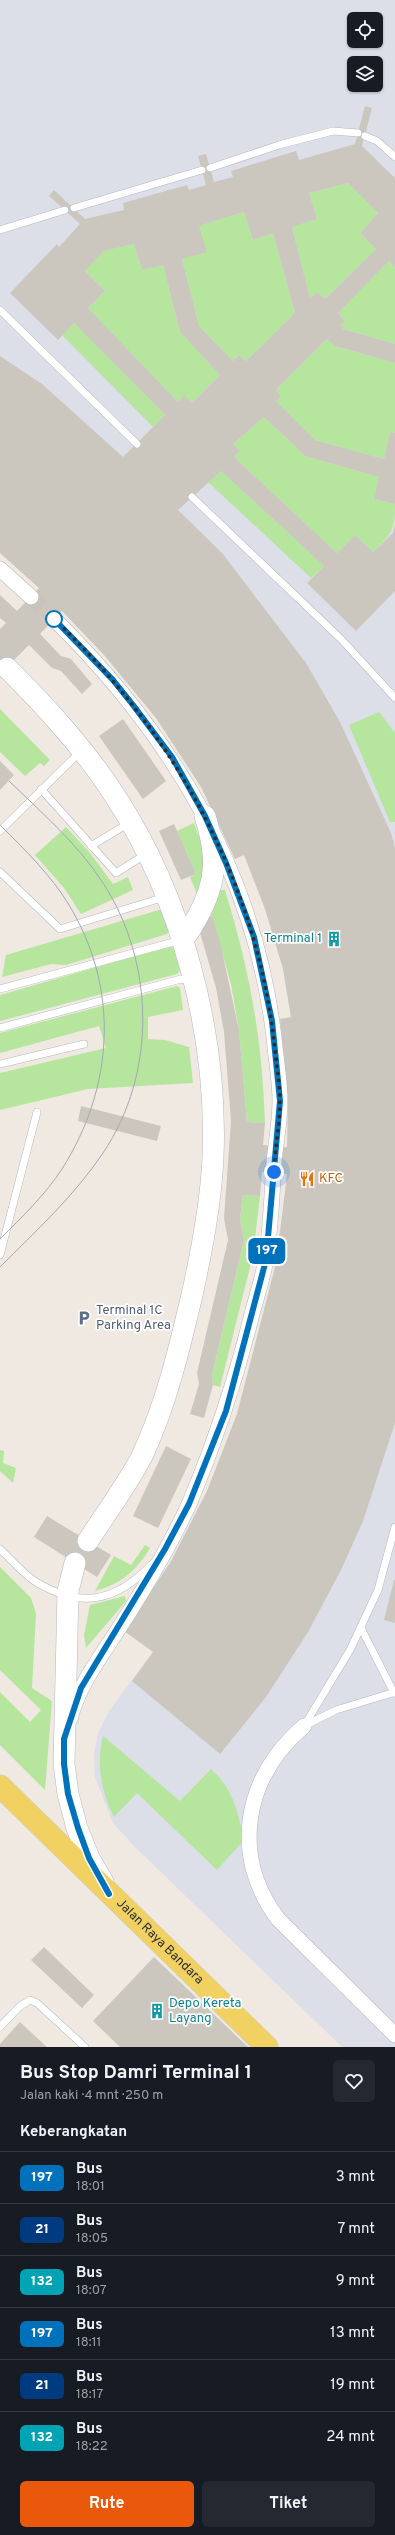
<!DOCTYPE html>
<html lang="id">
<meta charset="utf-8">
<style>
body{margin:0;font-family:Overpass,sans-serif;background:#242831;color:#f1f3f6;height:100vh;display:flex;flex-direction:column;font-size:15px;white-space:nowrap}
*{box-sizing:border-box;margin:0}
p{font-size:13px;color:#9ea1a6}
.icon{flex:none;width:22px;height:22px;fill:none;stroke:currentColor;stroke-width:2;stroke-linecap:round;stroke-linejoin:round}
.map{position:relative;height:2047px;overflow:hidden}
.panel{display:flex;flex-direction:column;background:#171b24;flex:1}
.panel>*{flex:none}
.badge{padding:0 8px;border-radius:6px;font-size:14px;line-height:26px}
.tools{position:absolute;left:347px;top:12px;display:grid;gap:8px}
.tools a{display:grid;place-items:center;width:36px;height:36px;border-radius:6px;background:#171b24;box-shadow:0 1px 3px #0004;font-size:20px}
.you{position:absolute;width:20px;height:20px;margin:-10px;border:3px solid #fff;border-radius:50%;background:#1a73e8;box-shadow:0 0 0 6px #1a73e833}
.map>.badge{position:absolute;translate:-50% -50%;box-shadow:0 0 0 2px #fff}
h2{padding:0 20px;font-size:15px;line-height:36px}
.round{display:grid;place-items:center;flex:none;width:42px;height:42px;border-radius:6px;background:#242831}
.headline{display:flex;align-items:center;justify-content:space-between;height:68px;padding:0 20px}
h1{font-size:19px;font-weight:700;line-height:30px}
.cta{display:flex;gap:8px;margin-top:auto;padding:8px 20px}
.cta a{flex:1;height:46px;border-radius:6px;background:#ea580c;color:#fff;font-size:16px;font-weight:700;line-height:46px;text-align:center}
.cta a+a{background:#242831;color:#f1f3f6}
ul{padding:0;list-style:none}
li{display:flex;align-items:center;gap:12px;height:52px;padding:0 20px;border-top:1px solid #363941}
li div{flex:1}
li b{display:block;font-size:15px}
li em{font-style:normal}
li .badge{min-width:44px;font-weight:700;text-align:center}
.map>svg:first-child{display:block}
.airport{fill:#dcdee8;fill-rule:evenodd}
.green{fill:#b6e59e}
.building{fill:#cbc7bf;fill-rule:evenodd}
.lines{fill:none;stroke-linecap:round;stroke-linejoin:round}
.street-tunnel{stroke:#c8c4bd;stroke-width:15;stroke-dasharray:15 8;stroke-linecap:butt}
.lane-casing{stroke:#b4b7c1;stroke-width:8}
.street-casing{stroke:#b4b7c1;stroke-width:16}
.secondary-casing{stroke:#b4b7c1;stroke-width:22}
.primary-casing{stroke:#c9c9c9;stroke-width:23}
.lane{stroke:#fff;stroke-width:7}
.street{stroke:#fff;stroke-width:15}
.secondary{stroke:#fff;stroke-width:21}
.primary{stroke:#f2d163;stroke-width:22}
.tram{stroke:#a3a6b8;stroke-width:1}
.line-casing{stroke:#fff;stroke-width:9}
.line{stroke:#0072bc;stroke-width:6}
.walk{stroke:#2e2e2e;stroke-width:4;stroke-dasharray:0 7.2}
.stop-dot{fill:#fff;stroke:#0072bc;stroke-width:2}
.labels{text-anchor:middle;dominant-baseline:central;stroke-width:3.5;stroke-linejoin:round;paint-order:stroke}
.culture-label{font-size:13px;fill:#0d838f;stroke:#fff;text-anchor:end}
.food-label{font-size:13px;fill:#c56008;stroke:#fff;text-anchor:start}
.service-label{font-size:13px;fill:#4e5e75;stroke:#fff;text-anchor:start}
.street-label{font-size:13px;fill:#2e2e2e;stroke:#fff}
</style>
<div class="map">
<svg width="395" height="2047" viewBox="0 0 395 2047">
<rect width="100%" height="100%" fill="#efe9e1"/>
<!-- airport -->
<path class="airport" d="M0 0H395V2047H342L134 1846 113 1823 95 1777 94 1755 98 1733 109 1711 153 1652 167 1664 288 1432 291 1017 283 968 265 909 284 838 0 484ZM354 19H376V41H354ZM354 63H376V85H354Z"/>
<!-- green -->
<g class="green">
<path d="M348 183 378 213 360 233 376 249 325 299 318 292 310 298 292 227 317 219 309 193Z"/>
<path d="M244 212 253 240 273 233 295 313 246 361 239 355 233 361 199 326 182 259 199 226Z"/>
<path d="M134 244 142 270 163 265 180 332 220 375 192 403 184 396 178 402 88 308 105 291 85 271 104 251Z"/>
<path d="M389 261 395 268V344L343 329 340 325 345 320 338 313Z"/>
<path d="M74 323 165 415 153 427 62 335Z"/>
<path d="M327 339 335 346 395 363V433L390 432 384 459 315 440 276 401 281 396 276 390Z"/>
<path d="M264 417 305 456 379 477 374 499 395 504C395 531 391 534 373 552L355 535 337 553 234 457 240 451 233 444Z"/>
<path d="M221 471 324 566 311 578 208 482Z"/>
<path d="M0 709 50 760 44 766 40 763 25 776 0 752Z"/>
<path d="M379 712 395 733V822H390L349 725Z"/>
<path d="M194 823 205 854 199 899 190 877 196 874 177 831Z"/>
<path d="M66 827 90 853 113 884 128 877 133 890 81 914 64 888 35 855Z"/>
<path d="M220 890H225C250 972 262 1037 265 1123L247 1122 239 1030 231 984 210 910Z"/>
<path d="M159 910 162 911 169 931 167 934 66 965 51 964 2 977 6 955Z"/>
<path d="M170 946 174 949 180 970 177 974 0 1021V995Z"/>
<path d="M177 986 180 988 183 1010 148 1017V1039L165 1040 189 1047 193 1083 88 1089 0 1110V1073L106 1048 99 1026 0 1053V1033Z"/>
<path d="M243 1195 260 1196 253 1255 220 1387 213 1385 212 1375 244 1240 240 1219Z"/>
<path d="M0 1450 4 1451 3 1463 16 1468 13 1483 0 1471Z"/>
<path d="M145 1545 150 1548C136 1571 121 1584 95 1591L114 1556 131 1565Z"/>
<path d="M0 1567 31 1598 36 1614 32 1688 52 1701 45 1790 0 1745V1692L30 1722 41 1710 0 1670Z"/>
<path d="M125 1596 126 1601 86 1648 84 1635 90 1605Z"/>
<path d="M103 1736 180 1801 211 1769C233 1789 239 1812 243 1841L217 1870 137 1793 114 1817C101 1791 96 1764 103 1736Z"/>
</g>
<!-- building -->
<g class="building">
<path d="M365 106 372 108 362 146 395 178V268L389 261 338 313 345 321 340 325 343 329 395 344V363L335 346 327 339 276 390 281 396 276 401 315 440 384 459 390 432 395 433V504L374 499 379 477 305 456 264 417 233 444 240 451 234 457 337 553 355 535 373 552 393 533 395 525V591L356 631 307 583 324 566 221 471 178 510 222 553 306 663 340 722 391 833 395 848V1423L363 1521 341 1570 308 1632 266 1697 220 1754 132 1681 153 1652 124 1631 170 1563 207 1491 237 1414 276 1263 286 1183 287 1174 262 1172 260 1196 243 1195 240 1219 244 1240 212 1375 213 1385 204 1418 190 1414 199 1384 197 1373 228 1240 224 1218 231 1121 224 1032 216 988 197 922 212 916 220 942 239 1030 247 1122 265 1123 263 1145 287 1147 288 1100 280 1019 291 1017 283 969 265 909 244 855 235 859 201 787 156 718 104 655 62 611 40 634 61 656 71 659 92 684 82 694 61 671 52 668 29 645 0 674V629L6 623 0 618V595L17 611 39 588 0 553V356L42 384 123 457 165 415 74 323 58 340 10 293 57 244 59 247 80 224 49 196 54 190 85 219 124 210 123 203 187 185 189 190 206 185 198 156 206 154 214 182 233 177 231 171 296 151 299 160 355 144ZM348 183 378 213 360 233 376 249 325 299 318 292 310 298 292 227 317 219 309 193ZM244 212 253 240 273 233 295 313 246 361 239 355 233 361 199 326 182 259 207 252 199 226ZM134 244 142 270 163 265 180 332 220 375 192 403 184 395 178 402 88 308 105 291 85 271 104 251Z"/>
<path d="M123 719 166 781 143 799 99 736Z"/>
<path d="M0 761 14 775 0 790Z"/>
<path d="M174 824 196 874 181 880 159 831Z"/>
<path d="M81 1106 161 1126 157 1141 78 1121Z"/>
<path d="M166 1446 191 1459 158 1528 133 1516Z"/>
<path d="M47 1516 111 1555 97 1577 34 1537Z"/>
<path d="M394 1580H395V1623L384 1620Z"/>
<path d="M44 1947 94 1995 82 2008 31 1960Z"/>
<path d="M154 1957 248 2047H120L93 2021Z"/>
<path d="M20 2022 47 2047H0V2044Z"/>
</g>
<g class="lines">
<!-- street-tunnel -->
<path class="street-tunnel" d="M31 597 54 619"/>
<!-- lane casing -->
<g class="lane-casing">
<g id="lane">
<path d="M365 136 377 141 395 157"/>
<path d="M210 168 279 145 333 131 358 133"/>
<path d="M74 208 202 170"/>
<path d="M0 230 65 210"/>
<path d="M0 310 137 444"/>
<path d="M192 497 341 639 395 698"/>
<path d="M41 789 116 873 146 854"/>
<path d="M0 831 80 752"/>
<path d="M91 846 129 823"/>
<path d="M0 872 60 929 165 897"/>
<path d="M0 989 181 940"/>
<path d="M0 1028 181 979 191 982"/>
<path d="M0 1064 84 1044"/>
<path d="M0 1255 37 1112"/>
<path d="M0 1549C11 1559 23 1574 36 1582 81 1609 116 1602 152 1564"/>
<path d="M361 1628 394 1693"/>
<path d="M306 1725 336 1710 395 1692"/>
<path d="M304 1726 350 1650 378 1590 395 1527"/>
<path d="M0 2027 19 2007 30 2000 37 2003 85 2047"/>
</g>
</g>
<!-- street casing -->
<g class="street-casing">
<g id="street">
<path d="M0 569 31 597"/>
<path d="M54 619C174 737 258 877 275 1047 277 1065 280 1083 280 1101 280 1121 276 1142 274 1162 272 1194 271 1227 266 1259 263 1278 256 1298 251 1318 235 1382 216 1440 190 1502 169 1549 140 1596 112 1639 95 1665 78 1688 70 1719"/>
<path d="M304 1726C244 1777 230 1855 278 1919L395 2035"/>
</g>
</g>
<!-- secondary casing -->
<g class="secondary-casing">
<g id="secondary">
<path d="M7 668C46 707 85 749 115 796 182 898 218 1035 213 1157 211 1204 202 1250 192 1295 179 1350 166 1405 142 1456 127 1485 106 1513 88 1541"/>
<path d="M183 939C190 932 193 924 198 916 218 879 217 855 205 816"/>
<path d="M75 1563 68 1591 64 1764 68 1794 77 1828 89 1858 103 1882"/>
</g>
</g>
<!-- primary casing -->
<g class="primary-casing">
<g id="primary">
<path id="s1" d="M0 1786 267 2047"/>
</g>
</g>
<!-- lane -->
<use href="#lane" class="lane"/>
<!-- street -->
<use href="#street" class="street"/>
<!-- secondary -->
<use href="#secondary" class="secondary"/>
<!-- primary -->
<use href="#primary" class="primary"/>
<!-- tram -->
<g class="tram">
<path d="M0 825C25 850 51 875 69 905 120 989 114 1087 62 1169 45 1195 22 1217 0 1239"/>
<path d="M0 1267C36 1231 75 1195 103 1153 157 1073 155 963 103 883 78 844 42 813 9 781"/>
</g>
</g>
<g class="lines">
<!-- line casing -->
<g class="line-casing">
<path id="line" d="M54 619 113 680 133 705 172 757 205 816 226 863 254 937 272 1021 280 1101 266 1260 226 1411 189 1504 165 1549 81 1688 64 1739V1764L68 1794 78 1828 89 1858 109 1894"/>
</g>
<!-- line -->
<use href="#line" class="line"/>
<!-- walk -->
<path class="walk" d="M54 619C175 733 259 885 275 1051 277 1068 280 1085 280 1101 280 1124 275 1148 274 1172"/>
</g>
<!-- icons -->
<defs>
<g id="building-bare" transform="scale(1.2)"><path d="M-4-6H4V6H1V3H-1V6H-4ZM-2.5-4.3h1.7v1.8h-1.7ZM.8-4.3h1.7v1.8H.8ZM-2.5-1h1.7V.8h-1.7ZM.8-1h1.7V.8H.8Z" fill="#0f9aa8" stroke="#fff" stroke-width="2.5" paint-order="stroke"/></g>
<g id="restaurant-bare" transform="scale(1.2)"><path d="M-5-6h1v4h1v-4h1v4h1v-4h1v5L-1.5 .5V6h-2V.5L-5-1ZM5-6V6H3V1.5H1.5Q1.5-4 5-6Z" fill="#e8710a" stroke="#fff" stroke-width="2.5" paint-order="stroke"/></g>
<g id="parking-bare" transform="scale(1.2)"><path d="M-3.5-5.5H1a3.5 3.5 0 0 1 0 7H-1V5.5H-3.5ZM-1-3.4V-.6H.8a1.4 1.4 0 0 0 0-2.8Z" fill="#5c6f8a" stroke="#fff" stroke-width="2.5" paint-order="stroke"/></g>
</defs>
<g fill-rule="evenodd">
<use href="#building-bare" x="334" y="939"/>
<use href="#restaurant-bare" x="307" y="1179"/>
<use href="#parking-bare" x="84" y="1318"/>
<use href="#building-bare" x="157" y="2011"/>
</g>
<!-- markers -->
<circle class="stop-dot" cx="54" cy="619" r="8"/>
<g class="labels">
<!-- culture labels -->
<g class="culture-label">
<text x="322" y="939">Terminal 1</text>
<text x="169" y="2004" text-anchor="start">Depo Kereta<tspan x="169" dy="15">Layang</tspan></text>
</g>
<!-- food labels -->
<g class="food-label">
<text x="319" y="1179">KFC</text>
</g>
<!-- service labels -->
<g class="service-label">
<text x="96" y="1311">Terminal 1C<tspan x="96" dy="15">Parking Area</tspan></text>
</g>
<!-- street labels -->
<g class="street-label">
<text stroke="none"><textPath href="#s1" startOffset="223">Jalan Raya Bandara</textPath></text>
</g>
</g>
</svg>
<div class="tools">
<a><svg class="icon" aria-label="locate" viewBox="0 0 24 24"><circle cx="12" cy="12" r="6"/><path d="M12 2v4M12 18v4M2 12h4M18 12h4"/></svg></a>
<a><svg class="icon" aria-label="layers" viewBox="0 0 24 24"><path d="M12 4l9 5-9 5-9-5zM3 14l9 5 9-5"/></svg></a>
</div>
<div class="you" style="left:274px;top:1172px"></div>
<b class="badge" style="left:267px;top:1251px;background:#0072bc;color:#fff">197</b>
</div>
<section class="panel">
<div class="headline"><div><h1>Bus Stop Damri Terminal 1</h1><p>Jalan kaki · 4 mnt · 250 m</p></div><a class="round"><svg class="icon" aria-label="heart" viewBox="0 0 24 24"><path d="M12 20l-8-8c-3-5 5-10 8-4 3-6 11-1 8 4z"/></svg></a></div>
<h2>Keberangkatan</h2>
<ul>
<li><span class="badge" style="background:#0072bc;color:#fff">197</span><div><b>Bus</b><p>18:01</p></div><em>3 mnt</em></li>
<li><span class="badge" style="background:#003b80;color:#fff">21</span><div><b>Bus</b><p>18:05</p></div><em>7 mnt</em></li>
<li><span class="badge" style="background:#00a3b4;color:#fff">132</span><div><b>Bus</b><p>18:07</p></div><em>9 mnt</em></li>
<li><span class="badge" style="background:#0072bc;color:#fff">197</span><div><b>Bus</b><p>18:11</p></div><em>13 mnt</em></li>
<li><span class="badge" style="background:#003b80;color:#fff">21</span><div><b>Bus</b><p>18:17</p></div><em>19 mnt</em></li>
<li><span class="badge" style="background:#00a3b4;color:#fff">132</span><div><b>Bus</b><p>18:22</p></div><em>24 mnt</em></li>
</ul>
<div class="cta"><a>Rute</a><a>Tiket</a></div>
</section>
